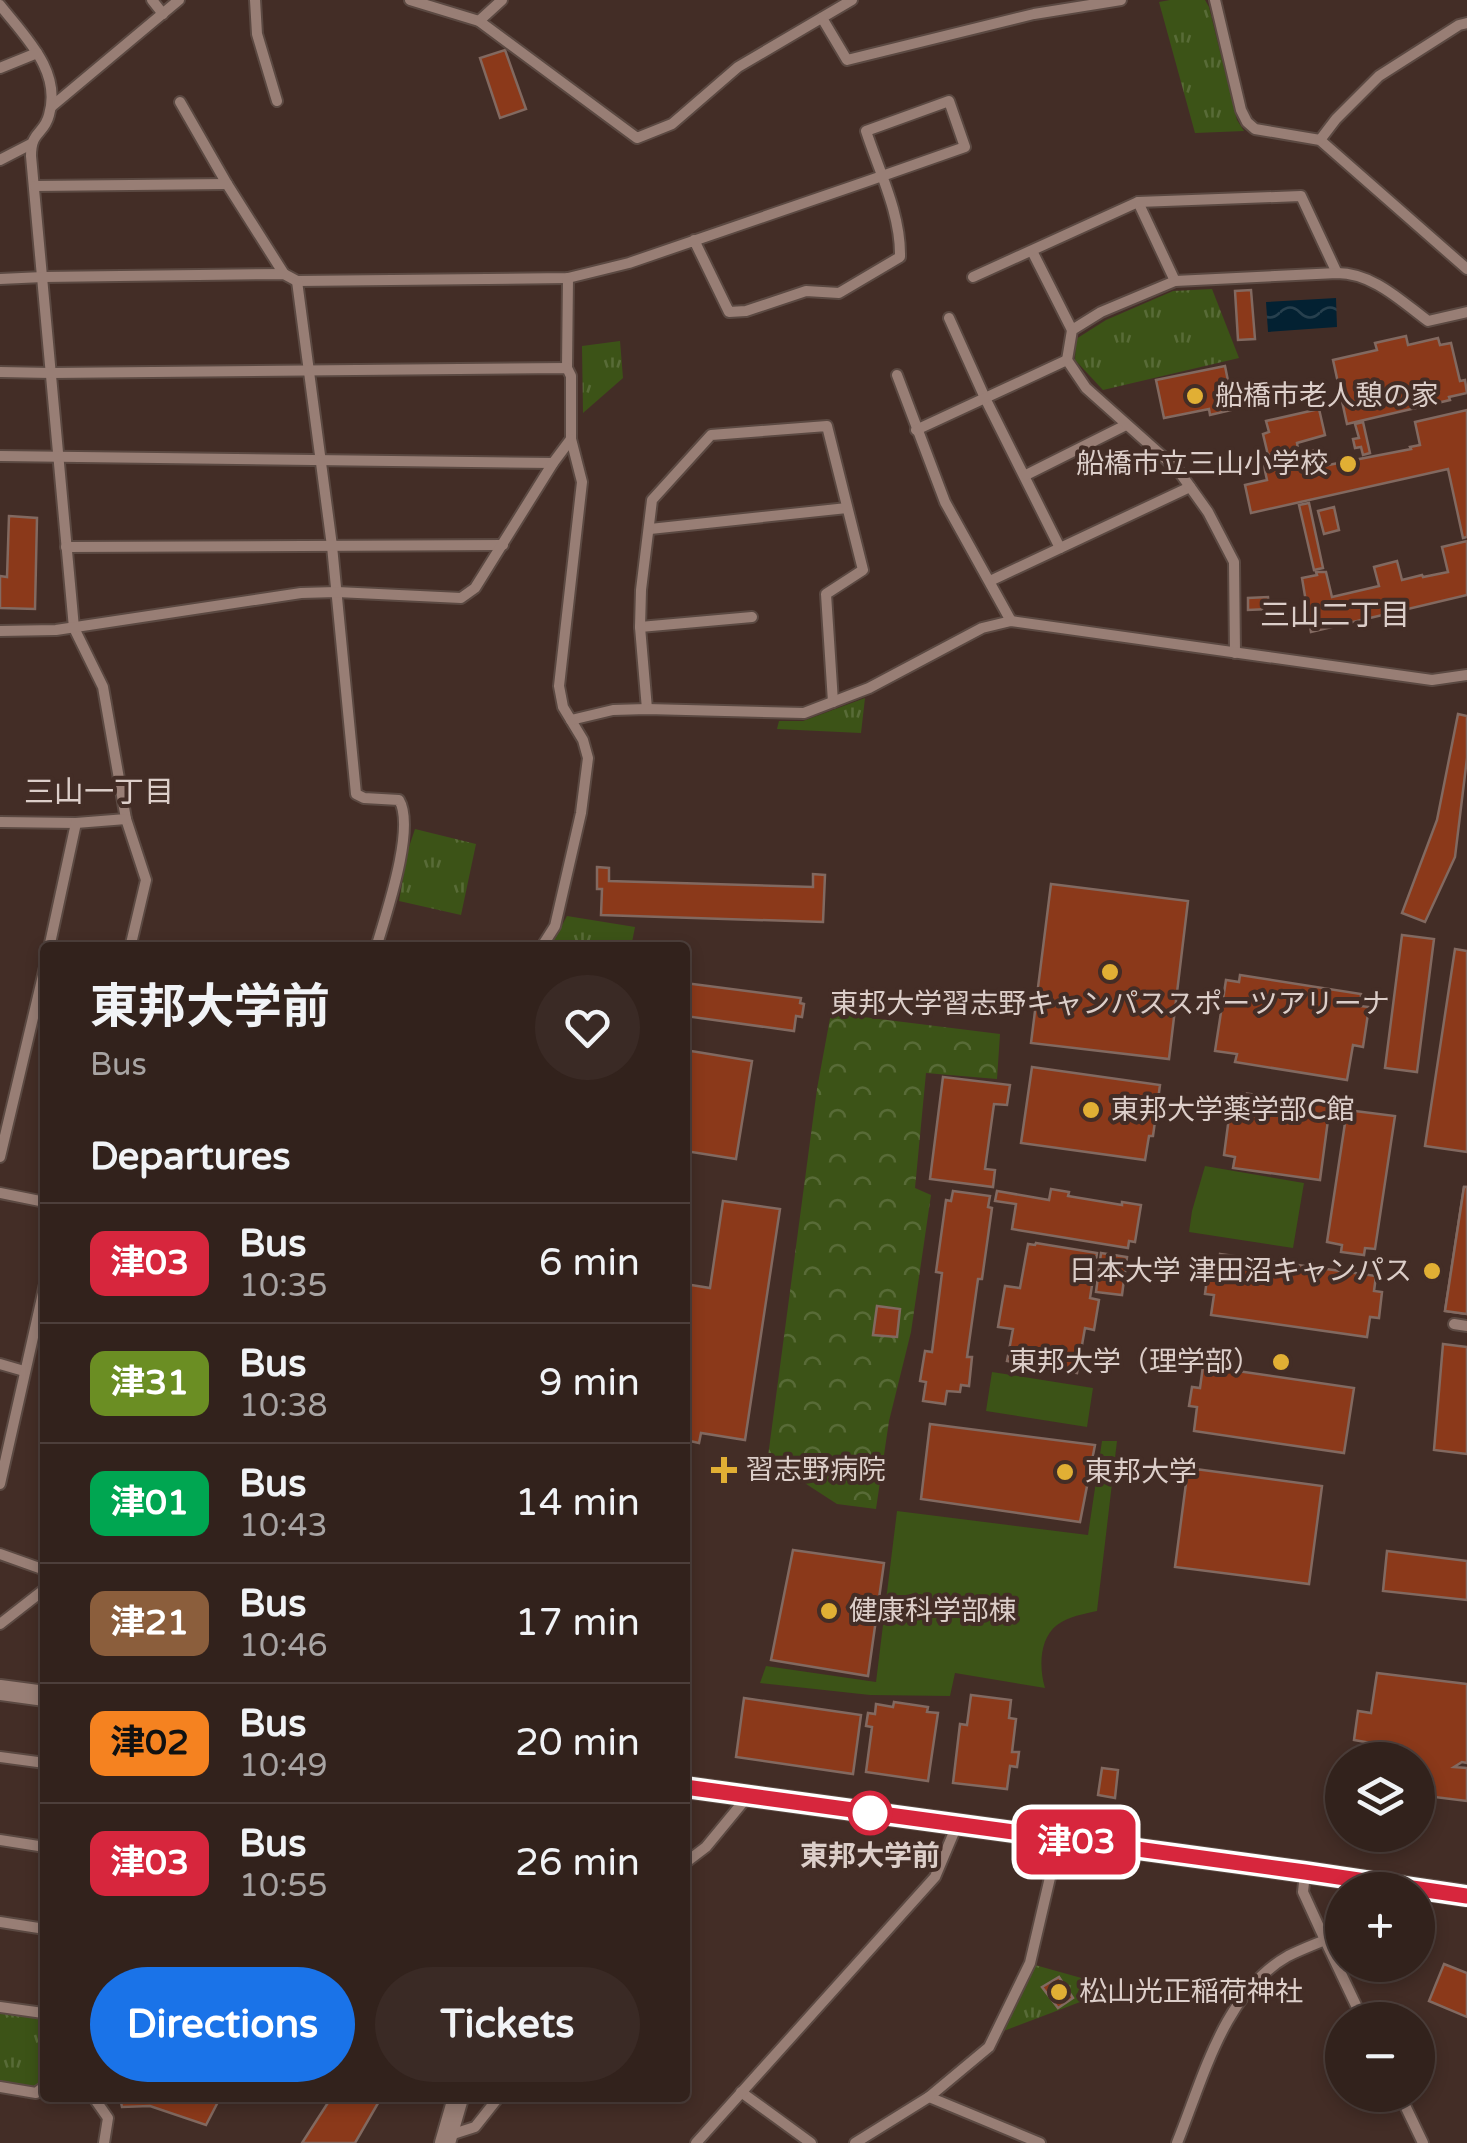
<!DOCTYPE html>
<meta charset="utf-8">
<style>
body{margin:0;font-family:"Varela Round","Noto Sans JP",sans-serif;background:#3a2a25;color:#f1f3f6;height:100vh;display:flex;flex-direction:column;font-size:38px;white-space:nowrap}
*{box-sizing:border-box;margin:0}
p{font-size:32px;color:#a8a4a3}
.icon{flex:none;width:55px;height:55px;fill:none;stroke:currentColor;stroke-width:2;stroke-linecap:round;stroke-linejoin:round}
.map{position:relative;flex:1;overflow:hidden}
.sheet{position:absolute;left:40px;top:942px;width:650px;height:1160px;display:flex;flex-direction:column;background:#32221c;border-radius:10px;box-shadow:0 5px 15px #0003,0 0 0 2px #4d3f3b}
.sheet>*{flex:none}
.badge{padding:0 20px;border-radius:15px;font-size:35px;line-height:65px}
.buttons{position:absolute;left:1325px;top:1742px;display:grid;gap:20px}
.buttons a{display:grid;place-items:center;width:110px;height:110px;border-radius:50%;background:#32221c;box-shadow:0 5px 15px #0003,0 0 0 2px #4d3f3b;font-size:50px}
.map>.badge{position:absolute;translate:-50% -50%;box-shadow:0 0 0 5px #fff}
h2{padding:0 50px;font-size:38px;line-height:90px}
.round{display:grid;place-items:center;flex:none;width:105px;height:105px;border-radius:52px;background:#3a2a25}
.overview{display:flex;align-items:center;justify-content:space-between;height:170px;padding:0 50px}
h1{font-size:48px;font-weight:700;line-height:75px}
.button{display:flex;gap:20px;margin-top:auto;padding:20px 50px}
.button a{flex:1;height:115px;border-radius:60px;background:#1a73e8;color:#fff;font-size:40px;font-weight:700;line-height:115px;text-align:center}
.button a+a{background:#3a2a25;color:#f1f3f6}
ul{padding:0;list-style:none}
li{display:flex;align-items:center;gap:30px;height:120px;padding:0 50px;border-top:2px solid #4d3f3b}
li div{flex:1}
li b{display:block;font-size:38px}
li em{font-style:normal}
li .badge{min-width:110px;font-weight:700;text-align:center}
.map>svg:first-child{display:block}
.grass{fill:#3c5317}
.forest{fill:url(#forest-crowns)}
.park{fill:url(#park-tufts)}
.water{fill:url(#water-waves)}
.building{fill:#8b391a;stroke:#826960;stroke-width:2.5}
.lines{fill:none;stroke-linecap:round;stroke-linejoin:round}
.street-casing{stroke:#5b4942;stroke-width:14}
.secondary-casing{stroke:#5b4942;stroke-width:24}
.street{stroke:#987e75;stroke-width:10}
.secondary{stroke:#987e75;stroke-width:20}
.line-casing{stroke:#fff;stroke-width:22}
.line{stroke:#d7263d;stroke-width:15}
.poi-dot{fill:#e1af34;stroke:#432d26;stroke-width:4}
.stop-dot{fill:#fff;stroke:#d7263d;stroke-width:5}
.labels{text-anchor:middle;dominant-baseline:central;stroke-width:8;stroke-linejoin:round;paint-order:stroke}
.poi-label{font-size:28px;fill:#dccec9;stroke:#432d26;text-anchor:start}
.stop-label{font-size:28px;font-weight:bold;fill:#dccec9;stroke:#432d26}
.neighbourhood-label{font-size:30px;fill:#dccec9;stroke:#432d26}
</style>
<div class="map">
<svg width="1467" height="2143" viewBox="0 0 1467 2143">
<defs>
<pattern id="forest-crowns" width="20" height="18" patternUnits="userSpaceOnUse" patternTransform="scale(2.5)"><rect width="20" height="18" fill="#3c5317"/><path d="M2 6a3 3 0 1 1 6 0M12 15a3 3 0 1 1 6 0" fill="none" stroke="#586b37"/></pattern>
<pattern id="park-tufts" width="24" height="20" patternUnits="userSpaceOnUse" patternTransform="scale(2.5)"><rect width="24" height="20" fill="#3c5317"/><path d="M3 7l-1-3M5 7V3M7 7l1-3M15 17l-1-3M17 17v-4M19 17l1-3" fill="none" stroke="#586b37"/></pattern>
<pattern id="water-waves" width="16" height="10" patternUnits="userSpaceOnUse" patternTransform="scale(2.5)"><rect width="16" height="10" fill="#032132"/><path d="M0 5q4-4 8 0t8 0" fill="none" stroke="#27404e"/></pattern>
</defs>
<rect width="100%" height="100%" fill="#432d26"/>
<!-- grass -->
<g class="grass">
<path d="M1205 1166 1304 1183 1293 1248 1189 1232 1192 1211Z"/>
<path d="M992 1372 1093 1388 1087 1427 986 1411Z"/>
<path d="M1102 1441H1117L1097 1611C1084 1614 1069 1616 1057 1625 1039 1639 1039 1668 1045 1688L955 1673 950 1696 870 1695 760 1683 766 1666 876 1682 897 1511 1088 1535Z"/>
</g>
<!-- forest -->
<path class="forest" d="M831 1013 1000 1034 997 1079 926 1073 915 1188 931 1195 911 1332 889 1421 876 1509 837 1504 783 1469 767 1464 817 1089Z"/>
<!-- park -->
<g class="park">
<path d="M1170 0H1205L1209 7 1237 120 1244 131 1195 133 1159 2Z"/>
<path d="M1212 289 1239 358 1103 390 1075 360 1076 339 1106 320 1173 291Z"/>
<path d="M620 341 623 378 583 413 582 346Z"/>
<path d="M865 698 861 733 777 729 779 721H803Z"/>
<path d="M415 829 476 844 461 915 399 901 408 850Z"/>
<path d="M567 916 635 927 631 947H550Z"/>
<path d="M1035 1965 1117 1988 1001 2032Z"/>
<path d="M0 2009 43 2013 45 2018V2081L37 2087 0 2082Z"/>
</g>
<!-- water -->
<path class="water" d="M1336 298 1337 327 1268 332 1266 302Z"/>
<!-- building -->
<g class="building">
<path d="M505 50 526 109 500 118 480 58Z"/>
<path d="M1251 290 1255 339 1238 340 1235 291Z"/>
<path d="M1406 336 1408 345 1438 338 1440 345 1451 343 1460 381 1465 380 1467 393 1449 397 1450 400 1347 424 1333 360 1377 350 1375 343Z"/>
<path d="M1225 366 1228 381 1225 382 1231 410 1210 415 1209 409 1164 418 1156 380Z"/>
<path d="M1319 409 1325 435 1297 443 1298 449 1268 455 1263 434 1269 432 1266 421Z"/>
<path d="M1467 410V537L1463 538 1448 469 1251 513 1245 485 1267 480 1263 462 1319 449 1323 466 1411 449 1410 447 1420 445 1415 422Z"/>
<path d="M1363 422 1370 453 1363 455 1361 447 1355 448 1353 439 1359 438 1355 424Z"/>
<path d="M1309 503 1323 568 1314 570 1299 505Z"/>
<path d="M1334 507 1339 530 1324 534 1318 511Z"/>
<path d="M9 516 37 518 35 609 0 608V576L7 577Z"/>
<path d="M1467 541V595L1311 632 1302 578 1317 575 1316 572H1326L1332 597 1379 586 1374 567 1397 561 1402 580 1422 575 1423 577 1448 572 1442 547Z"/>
<path d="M1268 597 1269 609 1248 610V598Z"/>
<path d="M1458 714 1467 716V758L1455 857 1425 922 1402 913 1437 820Z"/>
<path d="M597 867 609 868V881L813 887V874L825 875 823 922 601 915 602 889H597Z"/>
<path d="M1051 884 1188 901 1169 1059 1031 1043Z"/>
<path d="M1402 935 1434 939 1417 1072 1385 1068Z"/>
<path d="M1455 949 1467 951V1152L1425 1146Z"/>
<path d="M1240 975 1361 994 1360 1006 1369 1007 1363 1047 1353 1045 1347 1080 1235 1062 1237 1054 1215 1051 1226 980 1239 982Z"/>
<path d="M685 983 801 998 800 1003 804 1004 802 1017 796 1016 794 1031 685 1016Z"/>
<path d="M685 1050 752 1061 736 1159 685 1151Z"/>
<path d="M1032 1067 1160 1085 1153 1136H1149L1145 1160 1021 1143Z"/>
<path d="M943 1077 1010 1085 1007 1105 994 1104 985 1169 995 1170 993 1187 930 1179Z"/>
<path d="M1243 1093 1330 1105 1320 1180 1233 1168 1235 1157 1224 1155 1231 1102 1242 1104Z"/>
<path d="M1347 1110 1395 1116 1375 1249 1365 1248 1364 1255 1341 1252 1342 1245 1327 1242Z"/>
<path d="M1464 1187H1467V1314L1445 1311Z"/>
<path d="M1464 1187H1467V1314L1445 1311Z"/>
<path d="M1051 1189 1069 1192 1068 1196 1122 1205V1202L1141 1205 1135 1242 1129 1241 1128 1248 1012 1229 1016 1204 995 1201 997 1191 1049 1200Z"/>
<path d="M953 1191 990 1196 988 1207 992 1208 982 1279H978L967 1357H972L969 1386 961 1385 960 1392 947 1391 945 1404 923 1401 926 1382 920 1381 925 1351 932 1352 942 1273 936 1272 946 1200 951 1201Z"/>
<path d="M723 1201 780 1209 745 1440 701 1433 699 1443 685 1440V1284L710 1288Z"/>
<path d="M1036 1243 1097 1253 1090 1298 1099 1300 1094 1330 1085 1328 1077 1373 1007 1361 1013 1329 998 1327 1005 1286 1020 1288 1028 1244 1035 1245Z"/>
<path d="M1101 1253 1127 1257 1122 1295 1096 1292Z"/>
<path d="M1220 1254 1376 1276 1374 1291 1382 1292 1379 1318 1370 1317 1367 1337 1211 1315 1214 1295 1205 1294 1208 1271 1217 1272Z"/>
<path d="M877 1306 900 1309 897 1337 873 1335Z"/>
<path d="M1443 1344 1467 1347V1454L1434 1450Z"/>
<path d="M1203 1366 1354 1388 1344 1453 1194 1431 1197 1407 1189 1406 1192 1387 1200 1388Z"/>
<path d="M930 1424 1095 1445 1080 1522 921 1499Z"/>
<path d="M1188 1468 1322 1486 1309 1584 1175 1567Z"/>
<path d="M793 1550 884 1563 868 1676 771 1660Z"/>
<path d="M1387 1551 1467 1561V1600L1383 1591Z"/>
<path d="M1377 1673 1467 1684V1763L1462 1762 1454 1767 1467 1768V1801L1418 1795V1760H1368L1371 1743 1354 1740 1358 1711 1371 1713Z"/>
<path d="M971 1695 1011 1700 1009 1718 1016 1719 1012 1752H1019L1017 1767 1010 1766 1007 1789 953 1783 960 1724 967 1725Z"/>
<path d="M744 1698 861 1715 853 1774 736 1757Z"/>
<path d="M894 1702 928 1707 927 1712 938 1713 928 1781 866 1772 872 1727 866 1726 868 1713 875 1714 876 1704 893 1707Z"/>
<path d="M1102 1768 1118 1770 1115 1798 1098 1795Z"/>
<path d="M1444 1964 1467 1973V2017L1429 2001Z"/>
<path d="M1059 1977 1073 1998 1058 2008 1042 1987Z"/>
<path d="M120 2098H220L206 2125 150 2106 122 2107Z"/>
<path d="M331 2098H381L355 2143H302Z"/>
</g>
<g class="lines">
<!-- street casing -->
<g class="street-casing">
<g id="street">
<path d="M152 0 163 14"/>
<path d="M255 0 257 34 277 101"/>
<path d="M410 0 479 21 637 138 672 124 738 67 852 0"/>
<path d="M1215 0 1241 110 1247 122 1255 129 1320 140 1467 269"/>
<path d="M0 5C25 37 62 71 49 115 44 135 31 130 31 156L74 628 103 687 126 819 146 880 130 948"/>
<path d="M822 18 847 60 1034 14 1121 0"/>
<path d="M479 21 502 0"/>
<path d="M0 68 37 53"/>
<path d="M180 102 227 184 284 274"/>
<path d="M51 107 179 0"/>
<path d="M1320 140 1336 119 1379 76 1459 25 1467 23"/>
<path d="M0 160 31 144"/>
<path d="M35 186 227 184"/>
<path d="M1138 202 1175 281"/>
<path d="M1032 251 1072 330"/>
<path d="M973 277 1138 202 1301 196 1337 273"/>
<path d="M0 279 43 277 284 274 297 281 568 278 629 263 865 182 965 147 949 101 866 131C879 171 901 214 900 257L839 293 806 291 746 311 729 312 694 240"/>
<path d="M297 281 332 546 356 794 364 798 399 800C416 828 385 917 376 948"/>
<path d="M949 318 985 398 1060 548"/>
<path d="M567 368 568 278"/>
<path d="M0 372 51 373 567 368 571 376V439L582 482 559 686 563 707 583 740 588 758 581 813 555 926 541 948"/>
<path d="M897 375 945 502 1011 621"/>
<path d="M916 430 1067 360"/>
<path d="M0 456 553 463"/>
<path d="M1026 475 1126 425"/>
<path d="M650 529 847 508"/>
<path d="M66 547 503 545"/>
<path d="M990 581 1190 487"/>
<path d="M640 627 752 617"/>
<path d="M0 631 56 630 301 593 337 592 461 598 475 588 553 463 571 439"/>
<path d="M1235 653 1234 562 1208 512 1178 470 1086 388 1067 360 1072 330 1101 312 1175 281 1337 273C1373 273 1401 301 1428 321L1467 312"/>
<path d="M647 709 640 627 641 590 652 500 711 435 827 426 863 570 826 594 833 702"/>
<path d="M571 720 613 710 647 709 804 713 869 688 982 628 1011 621 1432 680 1467 675"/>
<path d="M0 822 76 823 126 819"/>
<path d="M49 948 76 823"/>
<path d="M0 1157 45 967"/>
<path d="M0 1193 45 1202"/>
<path d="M1454 1324 1467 1326"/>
<path d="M0 1364 24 1371"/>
<path d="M0 1484 45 1284"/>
<path d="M0 1554 45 1570"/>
<path d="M0 1624 45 1589"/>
<path d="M0 1757 45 1763"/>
<path d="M0 1840 45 1847"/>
<path d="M685 1863 706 1847 748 1796"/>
<path d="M0 1922 45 1929"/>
<path d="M1325 1940 1363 2020"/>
<path d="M0 2007 43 2013"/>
<path d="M0 2087 36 2093 45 2086"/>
<path d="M741 2092 811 2143"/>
<path d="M1400 2095 1423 2143"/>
<path d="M929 2097 1040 2143"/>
<path d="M94 2098 108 2118 104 2143"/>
<path d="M450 2135 475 2127 498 2098"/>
<path d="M696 2143 935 1877 957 1825"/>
<path d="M855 2143 929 2097 989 2047 1030 1963 1059 1839"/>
<path d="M1177 2143C1203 2079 1224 1992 1288 1956 1300 1950 1313 1945 1325 1940L1303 1892 1305 1873"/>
</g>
</g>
<!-- secondary casing -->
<g class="secondary-casing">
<g id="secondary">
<path d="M0 1690 45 1696"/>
<path d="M685 1787 1305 1872 1467 1896"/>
<path d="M445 2143 458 2098"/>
</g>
</g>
<!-- street -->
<use href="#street" class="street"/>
<!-- secondary -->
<use href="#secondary" class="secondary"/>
</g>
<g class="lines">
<!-- line casing -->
<g class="line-casing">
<path id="line" d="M685 1787 1305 1872 1467 1896"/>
</g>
<!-- line -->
<use href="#line" class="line"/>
</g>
<!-- markers -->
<g class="poi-dot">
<circle cx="1195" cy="396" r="10"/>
<circle cx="1348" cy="464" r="10"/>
<circle cx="1110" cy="972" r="10"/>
<circle cx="1091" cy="1110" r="10"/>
<circle cx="1432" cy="1271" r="10"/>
<circle cx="1281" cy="1362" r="10"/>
<path d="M719 1455h10v10h10v10h-10v10h-10v-10h-10v-10h10z"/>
<circle cx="1065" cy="1472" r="10"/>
<circle cx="829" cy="1611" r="10"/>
<circle cx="1059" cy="1992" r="10"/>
</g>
<circle class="stop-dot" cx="870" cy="1813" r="20"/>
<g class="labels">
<!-- poi labels -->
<g class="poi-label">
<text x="1215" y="396">船橋市老人憩の家</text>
<text x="1328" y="464" text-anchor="end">船橋市立三山小学校</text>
<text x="1110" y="1004" text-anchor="middle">東邦大学習志野キャンパススポーツアリーナ</text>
<text x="1111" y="1110">東邦大学薬学部C館</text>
<text x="1412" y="1271" text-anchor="end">日本大学 津田沼キャンパス</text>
<text x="1261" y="1362" text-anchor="end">東邦大学（理学部）</text>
<text x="746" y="1470">習志野病院</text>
<text x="1085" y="1472">東邦大学</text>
<text x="849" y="1611">健康科学部棟</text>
<text x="1079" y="1992">松山光正稲荷神社</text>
</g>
<!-- stop labels -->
<g class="stop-label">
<text x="870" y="1856">東邦大学前</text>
</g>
<!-- neighbourhood labels -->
<g class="neighbourhood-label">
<text x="1335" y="615">三山二丁目</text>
<text x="99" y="792">三山一丁目</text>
</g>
</g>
</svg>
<div class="buttons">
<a><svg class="icon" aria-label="layers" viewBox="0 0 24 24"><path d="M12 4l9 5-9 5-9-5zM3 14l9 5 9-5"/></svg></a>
<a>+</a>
<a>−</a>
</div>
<b class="badge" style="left:1076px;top:1842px;background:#d7263d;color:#fff">津03</b>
<section class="sheet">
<div class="overview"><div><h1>東邦大学前</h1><p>Bus</p></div><a class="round"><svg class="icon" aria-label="heart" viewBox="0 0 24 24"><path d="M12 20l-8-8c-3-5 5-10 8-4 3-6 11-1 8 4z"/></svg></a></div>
<h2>Departures</h2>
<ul>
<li><span class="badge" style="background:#d7263d;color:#fff">津03</span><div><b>Bus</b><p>10:35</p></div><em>6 min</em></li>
<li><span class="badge" style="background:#6b8e23;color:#fff">津31</span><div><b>Bus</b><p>10:38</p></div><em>9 min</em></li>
<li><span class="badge" style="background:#00a651;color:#fff">津01</span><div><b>Bus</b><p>10:43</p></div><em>14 min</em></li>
<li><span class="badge" style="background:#8b5e3c;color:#fff">津21</span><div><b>Bus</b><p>10:46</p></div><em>17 min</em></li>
<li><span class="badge" style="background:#f58220;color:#111">津02</span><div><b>Bus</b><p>10:49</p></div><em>20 min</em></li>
<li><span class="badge" style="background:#d7263d;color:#fff">津03</span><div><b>Bus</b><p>10:55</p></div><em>26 min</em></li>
</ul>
<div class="button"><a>Directions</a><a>Tickets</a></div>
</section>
</div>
